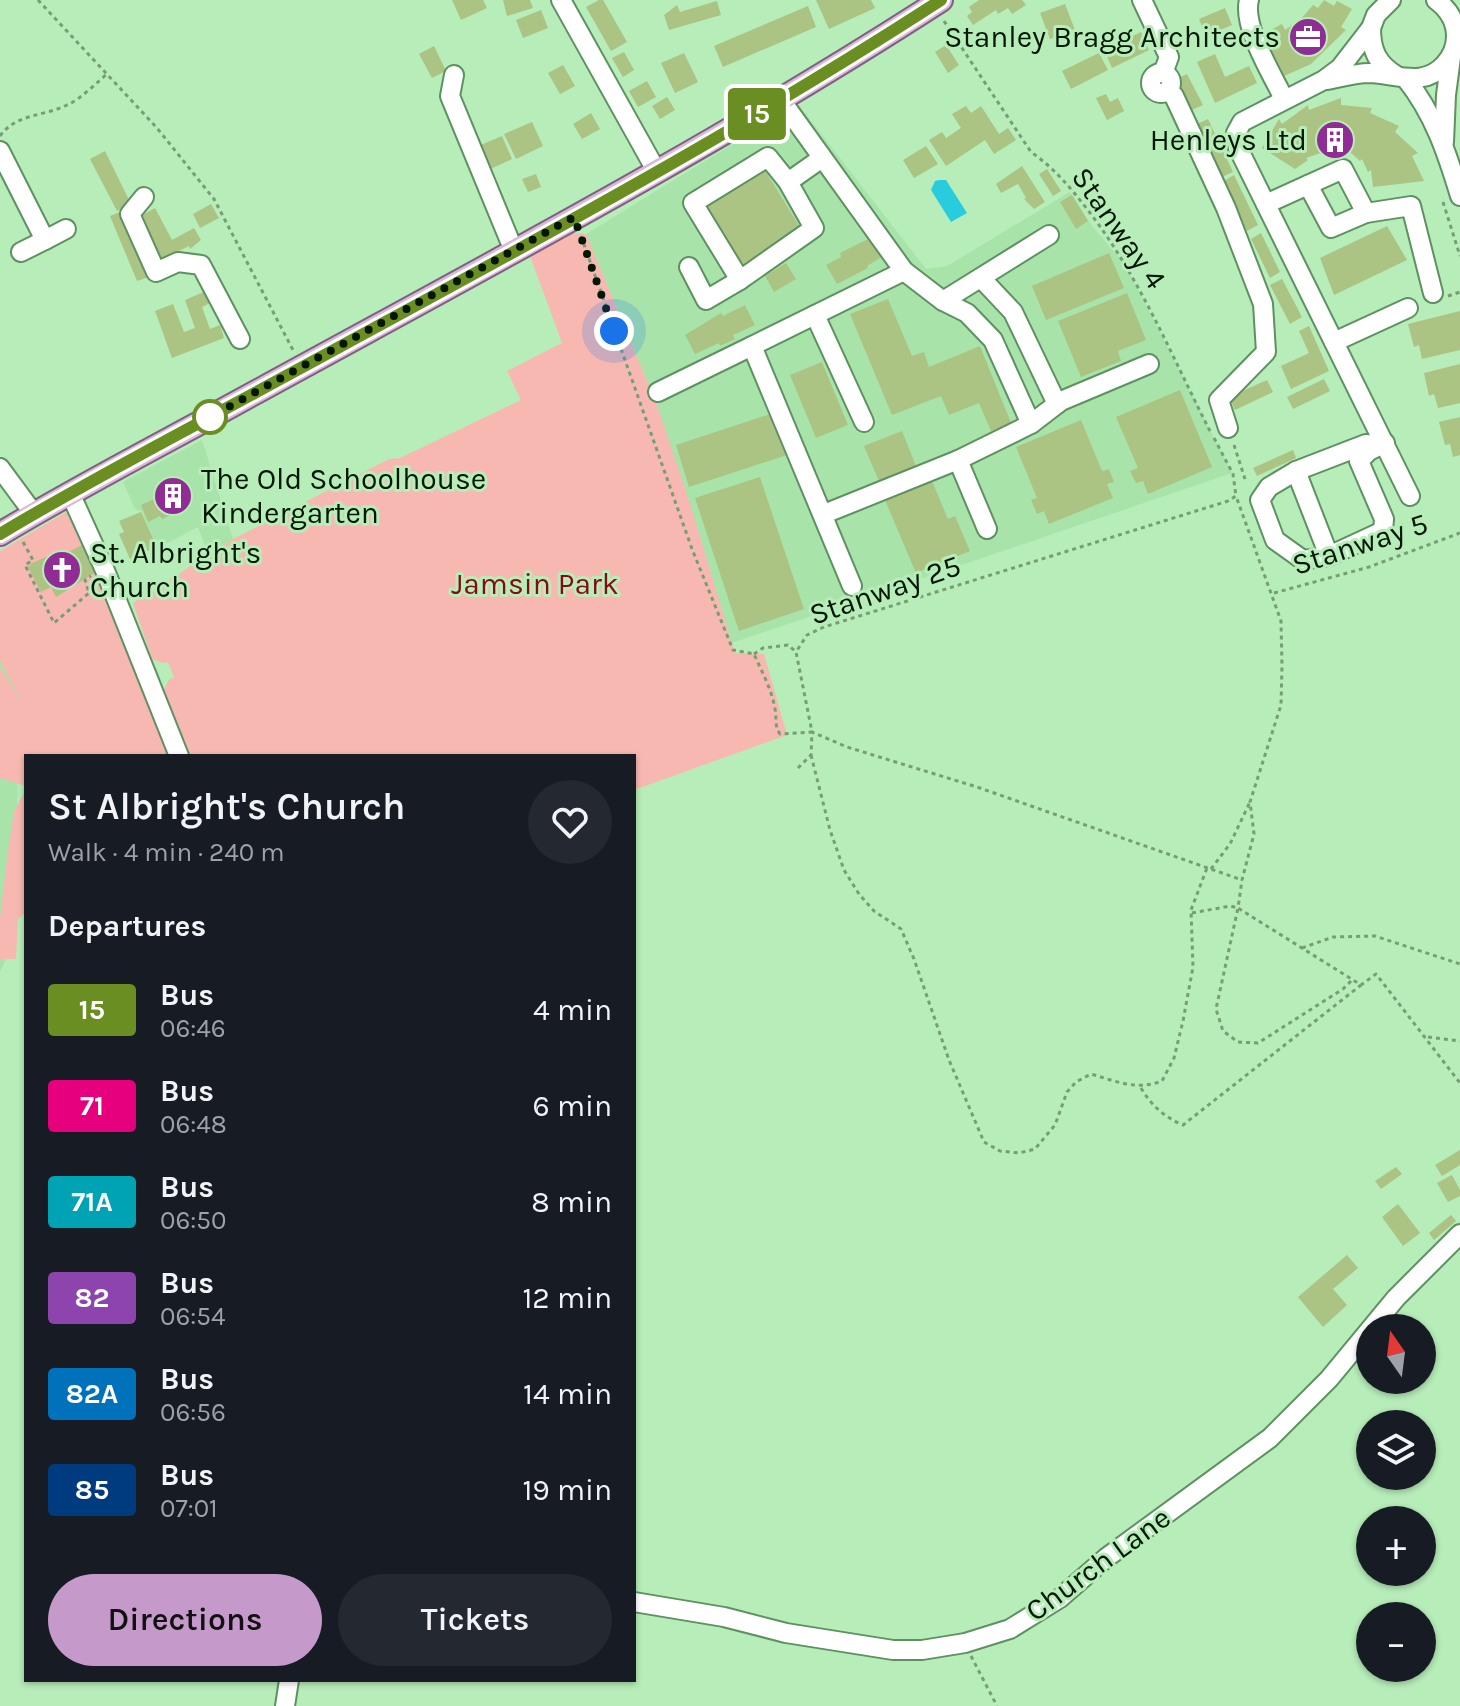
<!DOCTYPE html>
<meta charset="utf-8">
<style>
body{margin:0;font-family:Karla,sans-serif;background:#242831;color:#f1f3f6;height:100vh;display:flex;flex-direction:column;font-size:30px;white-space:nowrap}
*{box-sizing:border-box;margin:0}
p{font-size:26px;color:#9ea1a6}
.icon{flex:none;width:44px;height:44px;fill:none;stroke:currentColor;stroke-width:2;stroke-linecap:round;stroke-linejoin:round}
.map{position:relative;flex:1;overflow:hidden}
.drawer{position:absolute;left:24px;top:754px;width:612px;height:928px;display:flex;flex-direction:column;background:#171b24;border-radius:0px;box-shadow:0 2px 6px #0004}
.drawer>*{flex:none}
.badge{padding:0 16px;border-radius:6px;font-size:28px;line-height:52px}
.needle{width:52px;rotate:346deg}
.tools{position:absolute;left:1356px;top:1314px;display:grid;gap:16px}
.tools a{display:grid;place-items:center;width:80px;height:80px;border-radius:50%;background:#171b24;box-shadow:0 2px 6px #0004;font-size:40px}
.you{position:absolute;width:40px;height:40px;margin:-20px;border:6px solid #fff;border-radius:50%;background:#1a73e8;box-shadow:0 0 0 12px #1a73e833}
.map>.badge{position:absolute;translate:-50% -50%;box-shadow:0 0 0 4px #fff}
h2{padding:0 24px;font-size:30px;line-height:72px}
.round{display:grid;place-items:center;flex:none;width:84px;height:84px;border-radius:42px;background:#242831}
.summary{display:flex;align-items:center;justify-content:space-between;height:136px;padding:0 24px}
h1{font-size:38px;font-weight:600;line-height:60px}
.action{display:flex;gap:16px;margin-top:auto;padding:16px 24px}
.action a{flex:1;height:92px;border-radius:48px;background:#c59aca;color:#111;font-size:32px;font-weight:600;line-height:92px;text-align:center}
.action a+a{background:#242831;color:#f1f3f6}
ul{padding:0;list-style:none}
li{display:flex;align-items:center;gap:24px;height:96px;padding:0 24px}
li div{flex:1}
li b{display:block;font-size:30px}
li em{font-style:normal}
li .badge{min-width:88px;font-weight:700;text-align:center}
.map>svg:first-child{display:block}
.built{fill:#a8e4aa}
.green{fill:#f7b8b1}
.water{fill:#28ccdc}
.building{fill:#abc383}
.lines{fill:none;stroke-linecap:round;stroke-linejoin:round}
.minor-casing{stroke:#5e9161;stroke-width:22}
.major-casing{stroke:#7e6080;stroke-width:26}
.path{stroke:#759e76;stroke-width:3;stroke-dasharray:4 4;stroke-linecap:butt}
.minor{stroke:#fff;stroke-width:18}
.major{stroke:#d9b8da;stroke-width:22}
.line-casing{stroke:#fff;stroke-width:18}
.line{stroke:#6b8e23;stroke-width:12}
.walk{stroke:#041705;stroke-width:8;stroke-dasharray:0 14.4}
.stop-dot{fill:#fff;stroke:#6b8e23;stroke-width:4}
.labels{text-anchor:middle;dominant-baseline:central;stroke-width:6;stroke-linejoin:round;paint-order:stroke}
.poi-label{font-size:30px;fill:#041705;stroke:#b7edb8;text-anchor:end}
.street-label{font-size:30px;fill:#041705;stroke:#b7edb8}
.park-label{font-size:30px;fill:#880914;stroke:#b7edb8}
</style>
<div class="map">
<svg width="1460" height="1706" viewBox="0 0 1460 1706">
<rect width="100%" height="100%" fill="#b7edb8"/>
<!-- built -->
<g class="built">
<path d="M798 104 926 269 947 266 1070 192 1092 226 1126 266 1232 473 732 643 657 405 586 234Z"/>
<path d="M202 440 233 539 209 556 198 527 158 548 141 511 135 509 123 482Z"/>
<path d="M0 661 39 733 26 756 18 780 17 801 20 814 11 949 0 972Z"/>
</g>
<!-- green -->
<g class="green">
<path d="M574 233 586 234 657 405 689 500 735 653 764 654 787 735 634 790V756H190L163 691 169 680 174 677 168 662 163 663 152 659 133 603 233 539 389 459 400 458 521 400 507 371 562 343 530 256Z"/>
<path d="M66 512 101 581 170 756H26V786L0 778V667L23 704 0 661V551Z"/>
<path d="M26 789V912L18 919 16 959H0V918L8 850 14 812Z"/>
</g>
<!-- water -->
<path class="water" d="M939 180H946L967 213 951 222 931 190 935 181Z"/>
<!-- building -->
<g class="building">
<path d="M452 0H483L487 8 461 20Z"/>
<path d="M503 0H530L533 8 507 16Z"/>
<path d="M599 0H603L627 42 611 51 586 7Z"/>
<path d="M816 0H871L875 8 829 29Z"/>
<path d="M979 0H1022L1026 5 1012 14 1008 8 998 14 996 10 973 25 967 16 972 12 969 7Z"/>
<path d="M1324 0 1334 6 1337 1 1352 9 1341 27 1346 30 1311 64 1284 76 1263 34 1282 24 1285 30 1301 19 1313 5 1318 8Z"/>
<path d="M717 1 721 15 669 30 664 15 677 5 680 12Z"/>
<path d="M1065 4 1075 30 1050 39 1040 13Z"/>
<path d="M808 6 816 27 723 67 714 46Z"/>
<path d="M1225 8 1232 25 1206 36 1199 19Z"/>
<path d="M541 10 548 28 523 38 516 20Z"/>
<path d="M1141 32 1149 50 1112 68 1104 50Z"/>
<path d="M946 45 959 65 948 73 935 52Z"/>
<path d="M434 46 446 71 432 78 419 54Z"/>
<path d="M624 52 634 70 623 77 612 58Z"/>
<path d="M684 53 698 82 675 93 661 63Z"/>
<path d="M1099 53 1108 70 1071 89 1062 71Z"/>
<path d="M1215 54 1225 77 1249 66 1257 83 1215 103 1197 62Z"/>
<path d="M563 65 575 86 560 94 548 73Z"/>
<path d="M1187 74 1203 105 1192 110 1176 79Z"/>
<path d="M647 81 656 97 638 107 629 91Z"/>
<path d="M1106 94 1110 102 1118 98 1124 111 1107 120 1096 98Z"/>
<path d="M667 97 675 110 660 119 652 106Z"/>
<path d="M1341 98V105L1372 108 1370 113 1399 126 1395 132 1418 153 1412 156 1424 181 1373 187 1371 170 1368 172 1362 159 1360 161 1349 151 1348 154 1334 148V151L1319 150 1321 153 1306 158 1308 160 1295 169 1262 148 1279 119 1282 124 1308 105 1309 110Z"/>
<path d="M966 106 971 113 981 106 999 134 1008 128 1016 140 994 154 985 140 946 166 929 140 942 132 946 138 961 128 952 114Z"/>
<path d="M591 113 600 129 582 139 573 124Z"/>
<path d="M1208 119 1233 172 1222 177 1197 124Z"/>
<path d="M532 122 543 146 516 159 504 134Z"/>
<path d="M502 136 512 159 486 171 476 147Z"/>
<path d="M926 146 938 164 914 178 903 160Z"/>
<path d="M105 151 131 204 117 211 90 159Z"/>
<path d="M1022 166 1045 202 1034 209 1024 199 1026 198 1018 184 1001 193 996 184Z"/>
<path d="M763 167 801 229 738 267 700 206Z"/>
<path d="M1047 169 1061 191 1053 196 1039 174Z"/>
<path d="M536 174 541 187 528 192 522 179Z"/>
<path d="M1234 175 1258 225 1247 231 1224 181Z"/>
<path d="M1072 195 1088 221 1076 229 1060 202Z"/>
<path d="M211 204 219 218 200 228 193 214Z"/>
<path d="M155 208 172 240 194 228 201 240 190 249 189 246 162 259 139 217Z"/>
<path d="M125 210 152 276 137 281 110 216Z"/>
<path d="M1387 226 1407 260 1334 295 1320 258Z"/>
<path d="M1261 233 1280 272 1270 278 1251 239Z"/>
<path d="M872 237 883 256 867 266 868 268 837 284 826 265 841 257 840 253Z"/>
<path d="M1109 253 1124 288 1046 320 1032 286Z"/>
<path d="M786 263 796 279 774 292 765 276Z"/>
<path d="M1282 279 1302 317 1290 324 1270 285Z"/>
<path d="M206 291 212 302 202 307 210 329 220 325 224 338 172 358 155 311 173 304 184 332 195 328 185 300Z"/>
<path d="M1127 293 1146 340 1118 351 1121 361 1081 377 1058 321Z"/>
<path d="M888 299 912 356 924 352 929 367 980 346 1011 423 991 431 979 403 949 415 941 396 892 415 850 314Z"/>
<path d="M745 305 755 325 733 335 735 339 720 346 719 343 695 354 685 335 721 313 723 316Z"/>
<path d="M1460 311V350L1422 359 1419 345 1414 347 1408 324Z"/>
<path d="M1309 326 1329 371 1291 389 1281 366 1309 353 1299 331Z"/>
<path d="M822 362 848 425 816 438 790 375Z"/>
<path d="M1460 364V403L1438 408 1434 394 1429 396 1424 373Z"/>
<path d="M1324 379 1330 391 1293 409 1287 397Z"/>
<path d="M1267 380 1273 392 1235 410 1229 397Z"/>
<path d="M1180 390 1212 467 1148 494 1143 481 1136 483 1130 471 1138 468 1116 417Z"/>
<path d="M773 413 787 455 689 487 676 445Z"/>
<path d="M1460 417V455L1453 457 1450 444 1445 445 1439 422Z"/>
<path d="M1081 420 1102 471 1109 469 1114 482 1107 484 1113 498 1049 524 1044 511 1037 514 1031 500 1037 498 1016 447Z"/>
<path d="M902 431 918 471 881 486 864 446Z"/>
<path d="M1293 450 1296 458 1257 476 1253 468Z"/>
<path d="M760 477 804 609 739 631 695 498Z"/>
<path d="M932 481 948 519 955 516 970 551 916 573 885 500Z"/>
<path d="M181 487 190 507 162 519 160 516 148 522 141 505Z"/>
<path d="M141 512 157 547 130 559 119 534 124 532 119 521Z"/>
<path d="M82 545 96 572 56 597 51 587 41 592 28 567 32 563 58 552 61 556Z"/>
<path d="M1460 1150V1165L1442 1176 1435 1165Z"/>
<path d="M1396 1167 1402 1174 1381 1189 1375 1181Z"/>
<path d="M1452 1175 1460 1190V1196L1448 1202 1437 1183Z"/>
<path d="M1398 1204 1420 1233 1403 1246 1382 1217Z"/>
<path d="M1451 1215 1456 1221 1434 1240 1429 1233Z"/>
<path d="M1347 1255 1358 1268 1333 1289 1347 1305 1323 1327 1298 1297Z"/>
</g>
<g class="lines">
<!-- minor casing -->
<g class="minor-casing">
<g id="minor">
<path d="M561 0 657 172"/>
<path d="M1142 0 1169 57 1163 73"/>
<path d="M1249 0C1242 26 1272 74 1284 99"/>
<path d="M1391 0 1376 15 1371 28 1340 68 1324 80 1242 122 1236 133 1238 148 1410 496"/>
<path d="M1371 28C1371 50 1377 64 1397 76"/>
<circle cx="1161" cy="83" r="10"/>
<path d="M454 75 450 96 514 251"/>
<path d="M1406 79C1434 114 1447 153 1460 196"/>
<path d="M1327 80C1341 77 1356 73 1370 73 1397 74 1424 88 1445 64 1452 56 1456 47 1456 36 1456 21 1448 9 1436 0"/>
<path d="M1168 91 1174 96 1226 208 1263 304 1266 352 1219 400 1228 428"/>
<path d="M781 100 904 271 943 301 967 313 993 340 1031 424"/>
<path d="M1444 142 1446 95 1451 57"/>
<path d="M0 151 45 240 21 252"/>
<path d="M788 182 768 157 693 203 740 280 814 228 788 182 822 158"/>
<path d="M1308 185 1331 228 1366 213"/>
<path d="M144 197 130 214 156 272 178 262 201 265 240 339"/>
<path d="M1266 204 1343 169 1366 213 1411 206 1433 293"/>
<path d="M45 240 66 229"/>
<path d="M689 267 706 300 740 280"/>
<path d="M981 278 1013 312 1057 404"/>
<path d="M943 301 1049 235"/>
<path d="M815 315 864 422"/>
<path d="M1334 342 1408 308"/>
<path d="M658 392 752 346"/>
<path d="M1379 445 1366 444 1296 471 1269 487 1260 500 1275 540 1303 560 1329 556 1383 531 1384 519 1359 461 1369 451 1385 443"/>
<path d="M958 460 987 529"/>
<path d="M0 468 34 514"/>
<path d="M1296 471 1329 556"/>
<path d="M70 493 104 568 179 756"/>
<path d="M824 514 958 460 1031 424 1061 401 1149 364"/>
<path d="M852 586 752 346 904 271"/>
<path d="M634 1602 724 1617 786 1633 893 1650H922L965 1643 1010 1629 1060 1598 1106 1558 1270 1438 1329 1379 1396 1298 1460 1234"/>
<path d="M285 1706 289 1680"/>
</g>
</g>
<!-- major casing -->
<g class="major-casing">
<path id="major" d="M0 534C78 487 158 446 238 402 475 272 714 147 941 0"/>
</g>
<!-- path -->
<g class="path">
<path d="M38 0 157 128 214 199 294 352"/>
<path d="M944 21 1031 152C1054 168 1070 187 1087 209 1140 277 1171 355 1210 431"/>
<path d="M0 136C17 113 43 117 67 105 81 99 95 84 107 74"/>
<path d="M1443 202 1460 256"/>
<path d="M581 236 692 549 733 650 754 654C762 672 772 690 775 709 777 719 774 725 780 734L812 732 796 652 807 635 824 627 1228 501 1236 496 1281 621 1282 666 1281 705 1250 802 1254 834 1242 880 1238 908 1361 985 1376 974 1460 1083"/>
<path d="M1448 296 1460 292"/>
<path d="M1214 438 1233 474 1236 496"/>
<path d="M1234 445 1245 479"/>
<path d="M23 542 33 560 25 565 54 623 89 593 85 580 91 576"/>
<path d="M1274 593 1369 567 1460 533"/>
<path d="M754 654 763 648 788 645 795 651"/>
<path d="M811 755 830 830 844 870 859 894 874 911 901 929 914 959 949 1060 984 1142 1000 1151 1019 1153 1035 1149 1055 1125 1067 1092 1076 1082 1091 1074C1115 1081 1137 1091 1162 1081L1174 1058 1183 1021 1193 967 1191 910 1207 868"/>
<path d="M798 768 811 755 812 732 847 747 977 787 1242 880"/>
<path d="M1211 869 1230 844 1250 802"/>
<path d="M1192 913 1230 906 1238 908 1216 1009 1223 1031 1238 1042 1258 1043 1343 989 1352 980"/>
<path d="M1302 948 1333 937 1375 936 1460 964"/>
<path d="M1428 1037 1460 1041"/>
<path d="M1141 1088C1151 1105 1164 1117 1183 1125L1361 985"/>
<path d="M971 1656 997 1706"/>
</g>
<!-- minor -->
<use href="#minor" class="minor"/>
<!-- major -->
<use href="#major" class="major"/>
</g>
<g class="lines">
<!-- line casing -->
<g class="line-casing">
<path id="line" d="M0 534C78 487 158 445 238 402 475 273 715 147 941 0"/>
</g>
<!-- line -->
<use href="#line" class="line"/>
<!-- walk -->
<path class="walk" d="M210 417 201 422 574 217 614 331"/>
</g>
<!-- icons -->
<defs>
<g id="office-disc" transform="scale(2)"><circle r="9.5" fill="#8f2d95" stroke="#b7edb8"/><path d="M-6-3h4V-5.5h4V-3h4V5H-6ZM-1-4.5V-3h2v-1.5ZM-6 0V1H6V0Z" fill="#fff"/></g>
<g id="building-disc" transform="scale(2)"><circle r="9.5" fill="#8f2d95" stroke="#b7edb8"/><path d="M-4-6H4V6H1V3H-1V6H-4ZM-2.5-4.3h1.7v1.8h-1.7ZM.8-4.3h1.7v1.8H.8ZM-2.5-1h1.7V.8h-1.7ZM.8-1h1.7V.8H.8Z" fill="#fff"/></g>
<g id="church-disc" transform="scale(2)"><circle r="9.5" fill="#8f2d95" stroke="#b7edb8"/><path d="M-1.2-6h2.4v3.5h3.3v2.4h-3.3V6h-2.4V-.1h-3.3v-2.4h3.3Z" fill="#fff"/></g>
</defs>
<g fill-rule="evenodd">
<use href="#office-disc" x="1308" y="37"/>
<use href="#building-disc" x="1335" y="140"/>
<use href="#building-disc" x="173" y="496"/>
<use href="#church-disc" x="62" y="570"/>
</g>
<!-- markers -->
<circle class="stop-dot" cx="210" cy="417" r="16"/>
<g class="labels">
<!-- poi labels -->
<g class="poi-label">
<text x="1280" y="37">Stanley Bragg Architects</text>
<text x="1307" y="140">Henleys Ltd</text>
<text x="201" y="479" text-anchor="start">The Old Schoolhouse<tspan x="201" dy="34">Kindergarten</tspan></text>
<text x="90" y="553" text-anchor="start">St. Albright's<tspan x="90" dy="34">Church</tspan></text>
</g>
<!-- street labels -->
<g class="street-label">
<text transform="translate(1119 228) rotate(55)">Stanway 4</text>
<text transform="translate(1360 544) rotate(-18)">Stanway 5</text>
<text transform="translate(885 590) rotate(-19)">Stanway 25</text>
<text transform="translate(1098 1564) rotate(-36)">Church Lane</text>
</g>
<!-- park labels -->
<g class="park-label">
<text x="535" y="584">Jamsin Park</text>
</g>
</g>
</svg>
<div class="tools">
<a><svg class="needle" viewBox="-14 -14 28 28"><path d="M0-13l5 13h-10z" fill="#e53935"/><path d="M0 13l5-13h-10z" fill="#9ea1a6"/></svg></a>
<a><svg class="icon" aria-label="layers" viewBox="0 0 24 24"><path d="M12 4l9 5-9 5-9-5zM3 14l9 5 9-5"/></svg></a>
<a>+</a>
<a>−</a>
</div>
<div class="you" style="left:614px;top:331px"></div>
<b class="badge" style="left:757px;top:114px;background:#6b8e23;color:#fff">15</b>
<section class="drawer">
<div class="summary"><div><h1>St Albright's Church</h1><p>Walk · 4 min · 240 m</p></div><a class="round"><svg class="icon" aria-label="heart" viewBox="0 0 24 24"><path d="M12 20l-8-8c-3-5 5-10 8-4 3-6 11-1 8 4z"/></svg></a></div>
<h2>Departures</h2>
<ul>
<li><span class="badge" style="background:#6b8e23;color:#fff">15</span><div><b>Bus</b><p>06:46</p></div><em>4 min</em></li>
<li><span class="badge" style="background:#e6007e;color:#fff">71</span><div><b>Bus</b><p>06:48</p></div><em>6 min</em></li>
<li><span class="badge" style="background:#00a3b4;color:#fff">71A</span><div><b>Bus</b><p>06:50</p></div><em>8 min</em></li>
<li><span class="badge" style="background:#8e44ad;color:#fff">82</span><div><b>Bus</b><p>06:54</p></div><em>12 min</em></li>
<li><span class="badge" style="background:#0072bc;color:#fff">82A</span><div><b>Bus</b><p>06:56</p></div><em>14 min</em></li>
<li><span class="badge" style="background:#003b80;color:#fff">85</span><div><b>Bus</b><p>07:01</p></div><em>19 min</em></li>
</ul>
<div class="action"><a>Directions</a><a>Tickets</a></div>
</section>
</div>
